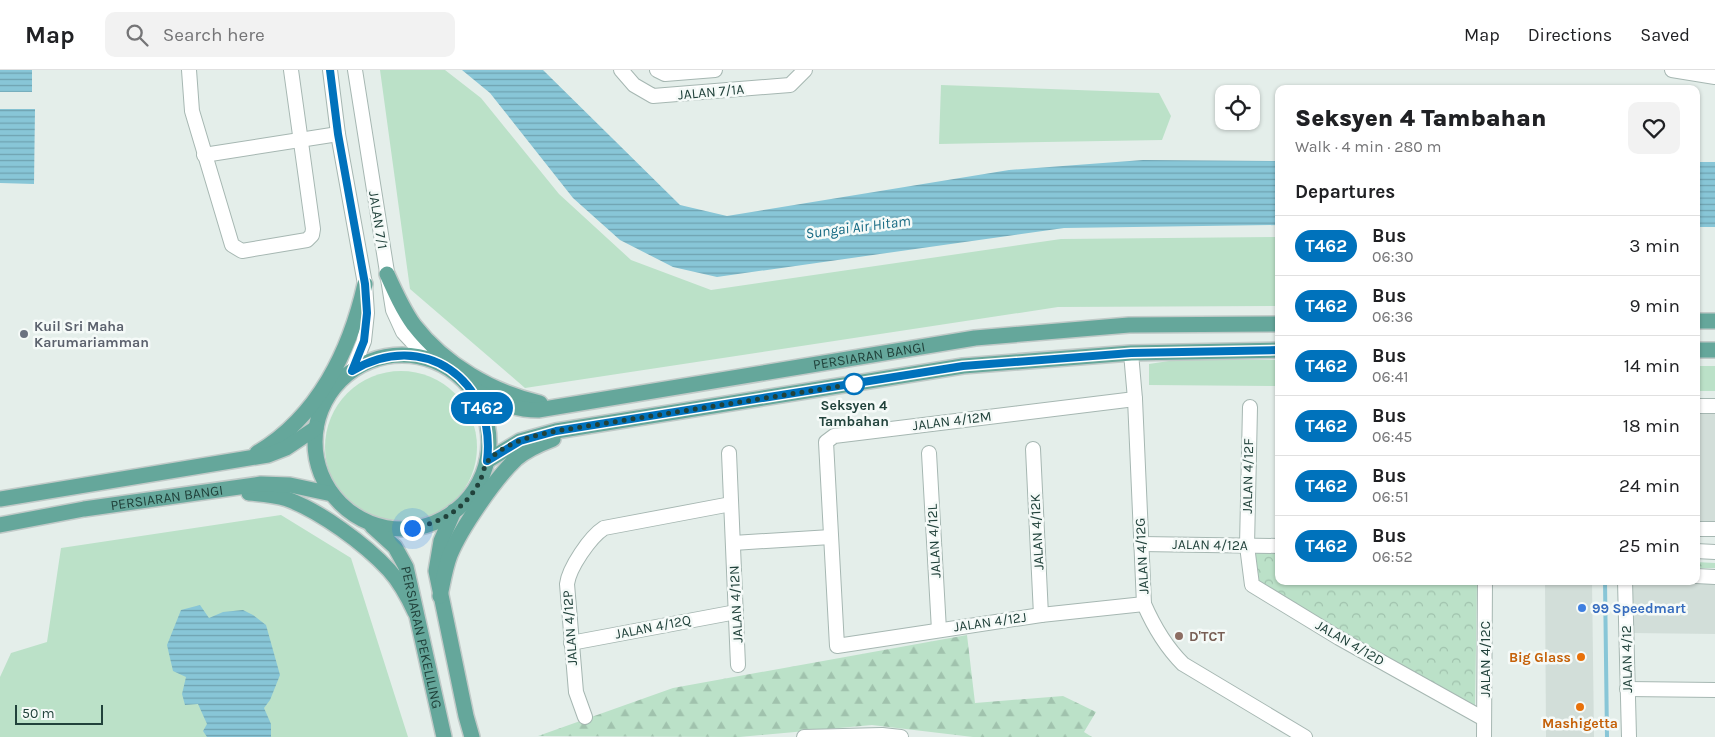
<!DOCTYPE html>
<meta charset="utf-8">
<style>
body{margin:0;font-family:Karla,sans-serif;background:#f2f2f2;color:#202124;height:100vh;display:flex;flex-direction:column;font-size:19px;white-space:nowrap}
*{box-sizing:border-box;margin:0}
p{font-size:16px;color:#757577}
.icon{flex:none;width:28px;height:28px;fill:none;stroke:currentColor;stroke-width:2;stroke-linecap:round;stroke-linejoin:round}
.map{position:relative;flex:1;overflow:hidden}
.drawer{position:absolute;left:1275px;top:15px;width:425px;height:500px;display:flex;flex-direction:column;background:#fff;border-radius:10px;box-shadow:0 1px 4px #0004}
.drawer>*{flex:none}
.badge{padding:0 10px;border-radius:16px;font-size:18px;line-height:32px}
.fabs{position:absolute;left:1215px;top:15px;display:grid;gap:10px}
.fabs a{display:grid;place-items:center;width:45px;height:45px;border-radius:10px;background:#fff;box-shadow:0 1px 4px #0004;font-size:25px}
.scale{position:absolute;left:15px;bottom:12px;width:88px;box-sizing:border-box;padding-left:5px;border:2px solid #21423b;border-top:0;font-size:14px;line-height:18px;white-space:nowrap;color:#21423b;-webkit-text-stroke:4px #f5faf8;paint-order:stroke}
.you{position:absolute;width:25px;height:25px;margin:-12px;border:4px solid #fff;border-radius:50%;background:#1a73e8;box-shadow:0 0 0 8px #1a73e833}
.map>.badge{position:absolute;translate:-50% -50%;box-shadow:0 0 0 2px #fff}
h2{padding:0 20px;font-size:19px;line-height:45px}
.round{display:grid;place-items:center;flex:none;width:52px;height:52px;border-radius:10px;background:#f2f2f2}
.overview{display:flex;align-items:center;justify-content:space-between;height:85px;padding:0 20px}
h1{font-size:24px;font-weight:800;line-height:38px}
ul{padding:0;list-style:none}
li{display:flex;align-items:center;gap:15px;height:60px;padding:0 20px;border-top:1px solid #e0e0e0}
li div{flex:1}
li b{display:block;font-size:19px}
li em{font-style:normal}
li .badge{min-width:55px;font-weight:700;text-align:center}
header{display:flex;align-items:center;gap:30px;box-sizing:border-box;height:70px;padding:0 25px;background:#fff;border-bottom:1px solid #e0e0e0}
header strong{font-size:24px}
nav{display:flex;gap:28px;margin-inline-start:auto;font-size:18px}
.search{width:350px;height:45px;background:#f2f2f2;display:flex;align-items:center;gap:12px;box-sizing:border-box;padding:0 18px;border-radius:10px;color:#757577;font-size:19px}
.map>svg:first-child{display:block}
.built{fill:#d2ded9}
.grass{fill:#bbe1c8}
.forest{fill:url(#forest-firs)}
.park{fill:url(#park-crowns)}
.water{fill:url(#water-rules)}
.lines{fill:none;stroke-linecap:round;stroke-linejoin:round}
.stream{stroke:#88c6d7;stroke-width:4}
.minor-casing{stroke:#a6b7b2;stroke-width:16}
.major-casing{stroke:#c1cac8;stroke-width:18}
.minor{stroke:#fff;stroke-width:14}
.major{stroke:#65a79b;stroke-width:15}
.line-casing{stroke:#fff;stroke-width:11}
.line{stroke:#0072bc;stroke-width:8}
.walk{stroke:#21423b;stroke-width:5;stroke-dasharray:0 9}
.worship-dot{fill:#6b7280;stroke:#f5faf8;stroke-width:2}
.stop-dot{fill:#fff;stroke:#0072bc;stroke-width:2.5}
.shop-dot{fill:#3f7fe0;stroke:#f5faf8;stroke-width:2}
.education-dot{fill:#8d6e63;stroke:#f5faf8;stroke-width:2}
.food-dot{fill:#e8710a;stroke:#f5faf8;stroke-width:2}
.labels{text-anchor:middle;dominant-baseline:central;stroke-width:5;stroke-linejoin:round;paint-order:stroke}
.street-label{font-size:14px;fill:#21423b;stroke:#f5faf8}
.worship-label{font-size:14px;font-weight:bold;fill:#5b616d;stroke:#f5faf8;text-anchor:start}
.stop-label{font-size:14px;font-weight:bold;fill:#21423b;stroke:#f5faf8}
.shop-label{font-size:14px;font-weight:bold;fill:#366cbe;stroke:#f5faf8;text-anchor:start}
.education-label{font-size:14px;font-weight:bold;fill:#785e54;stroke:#f5faf8;text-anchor:start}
.food-label{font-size:14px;font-weight:bold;fill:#c56008;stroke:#f5faf8;text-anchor:end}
.water-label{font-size:15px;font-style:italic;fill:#166a83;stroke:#f5faf8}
</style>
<header>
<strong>Map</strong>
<div class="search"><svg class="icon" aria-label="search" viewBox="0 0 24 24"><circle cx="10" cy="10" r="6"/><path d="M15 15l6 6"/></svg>Search here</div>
<nav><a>Map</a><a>Directions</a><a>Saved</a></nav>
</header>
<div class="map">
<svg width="1715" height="667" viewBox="0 0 1715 667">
<defs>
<pattern id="forest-firs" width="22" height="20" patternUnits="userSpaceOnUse" patternTransform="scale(1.25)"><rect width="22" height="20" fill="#bbe1c8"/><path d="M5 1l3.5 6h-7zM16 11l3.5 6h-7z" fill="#a0c2ad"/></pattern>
<pattern id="park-crowns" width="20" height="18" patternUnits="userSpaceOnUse" patternTransform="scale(1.25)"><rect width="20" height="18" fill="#bbe1c8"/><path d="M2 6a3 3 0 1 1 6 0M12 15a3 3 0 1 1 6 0" fill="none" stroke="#a0c2ad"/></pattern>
<pattern id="water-rules" width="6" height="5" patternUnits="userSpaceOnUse" patternTransform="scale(1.25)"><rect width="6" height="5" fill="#88c6d7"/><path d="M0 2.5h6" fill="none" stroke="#6fa2b0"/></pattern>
</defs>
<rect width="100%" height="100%" fill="#e4eeea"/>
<!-- built -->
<g class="built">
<rect x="1696" y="340" width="19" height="114"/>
<path d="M1545 511H1592L1594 667H1546Z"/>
<path d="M1630 511H1715V564L1631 563Z"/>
</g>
<!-- grass -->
<g class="grass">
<path d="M380 0H445L481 28 559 124 631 190 711 220 1061 169 1279 167V236L1058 237 525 318 410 219Z"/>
<path d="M941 15 1159 23 1171 46 1162 70 939 74Z"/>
<path d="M1182 289 1279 290V316L1149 315V294Z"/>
<rect x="1696" y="296" width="19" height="25"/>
<circle cx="401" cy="377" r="76"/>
<path d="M281 445 351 488 408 667H0V607L11 583 47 572 61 478Z"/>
</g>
<!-- forest -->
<g class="forest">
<path d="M1696 492 1715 493V498H1696Z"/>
<path d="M967 565 975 633 1063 626 1096 642 1084 662 1092 667H973L872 655 739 667 538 666 673 618Z"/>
</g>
<!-- park -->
<path class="park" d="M1252 481H1279V511H1477L1475 637 1336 559 1256 509Z"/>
<!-- water -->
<g class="water">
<rect x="0" y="0" width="32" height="22"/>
<path d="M462 0H543L680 135 727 146 1009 100 1143 90 1279 91V155L1064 158 717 207 673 197 620 170 573 128 490 23Z"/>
<path d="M0 39H35L34 114 0 113Z"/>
<rect x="1696" y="92" width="19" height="65"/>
<path d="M200 535 209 548 223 542 243 540 253 545 266 555 280 605 270 630 264 638 271 654V667H207L203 661 207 654 198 634 185 635 182 624 186 607 173 601 167 575 181 540Z"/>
</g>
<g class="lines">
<!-- stream -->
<path class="stream" d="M1605 511 1607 667"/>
<!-- minor casing -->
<g class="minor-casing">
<g id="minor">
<path d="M189 0 192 41 232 175 242 181 307 170 312 165 313 159 291 0"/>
<path d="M330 0 338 64 365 214 367 243 364 271 352 301"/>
<path d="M355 0 393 240 403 262 428 289"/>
<path d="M621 0 634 15 653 26 790 15 805 0"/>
<path d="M657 0 665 4 715 0"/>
<path d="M1672 0 1715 7"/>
<path d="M204 85 338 64"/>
<path d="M1131 283 1135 329 1144 534C1154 557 1165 576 1183 594L1305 667"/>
<path d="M1135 329 834 366 826 372 837 576 1041 545 1144 534"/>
<path d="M1696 336H1715"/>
<path d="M1250 337 1247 476 1252 515 1339 568 1484 649"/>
<path d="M1033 379 1041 545"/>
<path d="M729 383 738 595"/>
<path d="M929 383 939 560"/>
<path d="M1696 459H1715"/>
<path d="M733 473 831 467"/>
<path d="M1141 474 1279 476"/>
<path d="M1696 481 1715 482"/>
<path d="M1696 506 1715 507"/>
<path d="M1625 511 1629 667"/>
<path d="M571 573 736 542"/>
<path d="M1627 619 1715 620"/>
<path d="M585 647 576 622 567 514C569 498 590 467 604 458L731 434"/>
<path d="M804 667 882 665 901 667"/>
<path d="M1484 667 1485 511"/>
</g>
</g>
<!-- major casing -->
<g class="major-casing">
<g id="major">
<path d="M387 204C395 222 403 240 414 255 445 295 492 322 540 333"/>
<path d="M1696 251H1715"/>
<path d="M1696 280H1715"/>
<circle cx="402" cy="372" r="87"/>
<path id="s1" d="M468 315C489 330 512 340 538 340L975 268 1129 255 1279 254"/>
<path d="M257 383C318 347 350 281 365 214"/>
<path d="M487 391 520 371 556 361 963 296 1131 283 1279 280"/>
<path d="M249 423C262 424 275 425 287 429 320 441 365 474 389 500 400 512 408 527 415 542"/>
<path d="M0 429 268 385 286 378 316 358"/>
<path d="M454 441 441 471 436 501 466 646 472 667"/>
<path id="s2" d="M0 455 84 439 261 414 290 415 332 424"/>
<path id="s3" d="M372 456 395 477 406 497 444 667"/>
<path d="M440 526C443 512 445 498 450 485 461 458 495 409 516 389 526 380 540 374 553 369"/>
</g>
</g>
<!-- minor -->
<use href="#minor" class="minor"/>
<!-- major -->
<use href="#major" class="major"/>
</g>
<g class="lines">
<!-- line casing -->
<g class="line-casing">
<path id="line" d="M330 0 338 64 365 214 367 243 364 271 352 301C423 258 497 310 487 391L520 371 556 361 963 296 1131 283 1279 280"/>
</g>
<!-- line -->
<use href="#line" class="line"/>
<!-- walk -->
<path class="walk" d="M412 458C442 453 466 438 480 411 483 405 484 394 489 390 506 372 533 366 556 361L854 314"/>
</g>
<!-- markers -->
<circle class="worship-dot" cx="24" cy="264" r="5"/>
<circle class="stop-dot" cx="854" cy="314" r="10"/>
<circle class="shop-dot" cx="1582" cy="538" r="5"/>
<circle class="education-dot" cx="1179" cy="566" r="5"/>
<g class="food-dot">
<circle cx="1581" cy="587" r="5"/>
<circle cx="1580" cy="637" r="5"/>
</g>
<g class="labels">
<!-- street labels -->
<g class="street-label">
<text transform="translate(711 22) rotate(-5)">JALAN 7/1A</text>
<text transform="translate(378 150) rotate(81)">JALAN 7/1</text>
<text stroke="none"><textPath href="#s1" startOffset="411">PERSIARAN BANGI</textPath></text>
<text transform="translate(952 351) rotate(-7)">JALAN 4/12M</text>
<text transform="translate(1248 406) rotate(-89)">JALAN 4/12F</text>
<text stroke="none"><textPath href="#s2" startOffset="169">PERSIARAN BANGI</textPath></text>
<text transform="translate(1037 462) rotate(-93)">JALAN 4/12K</text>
<text transform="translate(934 471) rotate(-93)">JALAN 4/12L</text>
<text transform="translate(1210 475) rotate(1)">JALAN 4/12A</text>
<text transform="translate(1142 486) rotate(-93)">JALAN 4/12G</text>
<text transform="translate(736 534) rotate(-93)">JALAN 4/12N</text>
<text transform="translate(990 552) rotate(-8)">JALAN 4/12J</text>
<text transform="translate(653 557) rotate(-11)">JALAN 4/12Q</text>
<text transform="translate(570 558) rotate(-94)">JALAN 4/12P</text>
<text stroke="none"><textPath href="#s3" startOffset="126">PERSIARAN PEKELILING</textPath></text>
<text transform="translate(1350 573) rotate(30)">JALAN 4/12D</text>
<text transform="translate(1485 589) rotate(-90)">JALAN 4/12C</text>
<text transform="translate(1627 589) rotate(-91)">JALAN 4/12</text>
</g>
<!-- worship labels -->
<g class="worship-label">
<text x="34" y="256">Kuil Sri Maha<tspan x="34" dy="16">Karumariamman</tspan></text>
</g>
<!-- stop labels -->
<g class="stop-label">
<text x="854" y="335">Seksyen 4<tspan x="854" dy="16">Tambahan</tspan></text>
</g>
<!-- shop labels -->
<g class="shop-label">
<text x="1592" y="538">99 Speedmart</text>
</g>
<!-- education labels -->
<g class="education-label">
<text x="1189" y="566">D'TCT</text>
</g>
<!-- food labels -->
<g class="food-label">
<text x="1571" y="587">Big Glass</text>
<text x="1580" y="653" text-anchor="middle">Mashigetta</text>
</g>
<!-- water labels -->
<g class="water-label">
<text transform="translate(858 157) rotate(-7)">Sungai Air Hitam</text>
</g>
</g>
</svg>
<div class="fabs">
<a><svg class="icon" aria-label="locate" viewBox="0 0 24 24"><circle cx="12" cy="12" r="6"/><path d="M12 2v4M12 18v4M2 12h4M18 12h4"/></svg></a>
</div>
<div class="scale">50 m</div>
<div class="you" style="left:412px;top:458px"></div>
<b class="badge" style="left:482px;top:338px;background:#0072bc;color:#fff">T462</b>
<section class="drawer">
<div class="overview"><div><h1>Seksyen 4 Tambahan</h1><p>Walk · 4 min · 280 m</p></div><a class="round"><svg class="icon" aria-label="heart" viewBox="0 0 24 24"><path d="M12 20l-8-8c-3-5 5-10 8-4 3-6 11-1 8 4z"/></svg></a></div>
<h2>Departures</h2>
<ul>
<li><span class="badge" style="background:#0072bc;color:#fff">T462</span><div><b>Bus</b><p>06:30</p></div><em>3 min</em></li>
<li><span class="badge" style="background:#0072bc;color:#fff">T462</span><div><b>Bus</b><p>06:36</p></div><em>9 min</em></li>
<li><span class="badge" style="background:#0072bc;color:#fff">T462</span><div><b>Bus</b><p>06:41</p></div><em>14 min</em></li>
<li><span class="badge" style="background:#0072bc;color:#fff">T462</span><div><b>Bus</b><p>06:45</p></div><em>18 min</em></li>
<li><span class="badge" style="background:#0072bc;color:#fff">T462</span><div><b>Bus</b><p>06:51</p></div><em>24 min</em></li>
<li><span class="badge" style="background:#0072bc;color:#fff">T462</span><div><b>Bus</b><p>06:52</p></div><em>25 min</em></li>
</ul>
</section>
</div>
